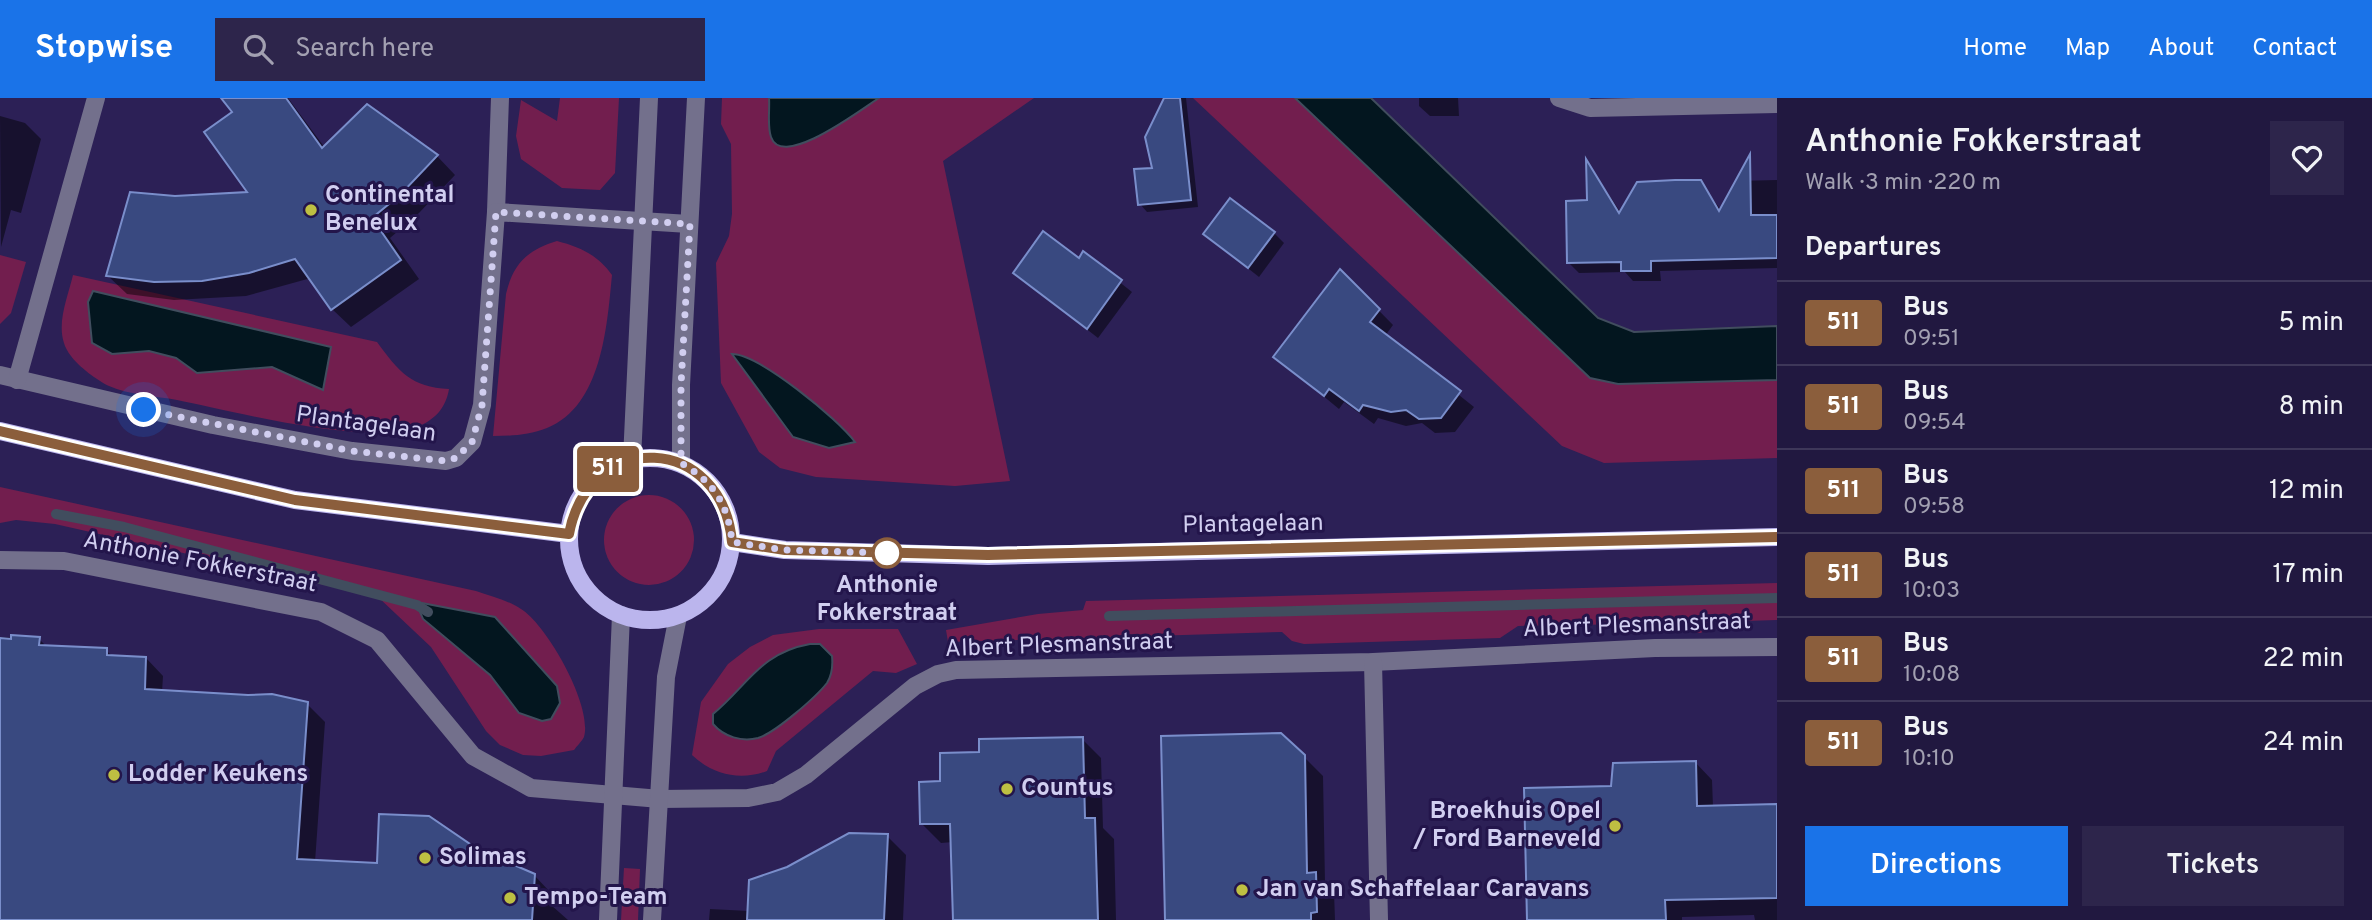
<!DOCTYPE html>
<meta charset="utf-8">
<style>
body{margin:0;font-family:Overpass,sans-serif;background:#2d254b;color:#f1f3f6;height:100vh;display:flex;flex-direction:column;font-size:26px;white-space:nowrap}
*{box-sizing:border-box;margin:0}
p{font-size:23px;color:#a2a0b1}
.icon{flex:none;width:38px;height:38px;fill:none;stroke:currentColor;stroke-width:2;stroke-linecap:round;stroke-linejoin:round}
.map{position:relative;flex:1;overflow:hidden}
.details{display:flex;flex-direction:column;background:#211840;width:595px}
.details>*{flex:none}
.badge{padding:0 14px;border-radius:5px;font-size:24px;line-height:46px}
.you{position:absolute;width:35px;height:35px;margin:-18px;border:5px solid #fff;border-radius:50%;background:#1a73e8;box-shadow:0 0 0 10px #1a73e833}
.map>.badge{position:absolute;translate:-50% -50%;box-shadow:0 0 0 4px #fff}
h2{padding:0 28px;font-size:26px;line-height:63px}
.round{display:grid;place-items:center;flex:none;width:74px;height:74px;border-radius:0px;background:#2d254b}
.head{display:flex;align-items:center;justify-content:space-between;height:119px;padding:0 28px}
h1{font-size:33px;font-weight:600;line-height:52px}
.button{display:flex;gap:14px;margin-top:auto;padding:14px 28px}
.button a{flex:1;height:80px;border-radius:0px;background:#1a73e8;color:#fff;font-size:28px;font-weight:600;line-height:80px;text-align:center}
.button a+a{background:#2d254b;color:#f1f3f6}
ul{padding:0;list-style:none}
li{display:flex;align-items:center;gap:21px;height:84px;padding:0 28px;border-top:2px solid #3e3759}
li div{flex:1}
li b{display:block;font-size:26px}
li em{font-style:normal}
li .badge{min-width:77px;font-weight:700;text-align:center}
header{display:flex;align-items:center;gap:42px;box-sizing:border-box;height:98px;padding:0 35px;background:#1a73e8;color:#fff}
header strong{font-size:33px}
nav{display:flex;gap:38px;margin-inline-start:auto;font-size:24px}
.search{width:490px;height:63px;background:#2d254b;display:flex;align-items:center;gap:18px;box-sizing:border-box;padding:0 24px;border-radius:0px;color:#a2a0b1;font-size:26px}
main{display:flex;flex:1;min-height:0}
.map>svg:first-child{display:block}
.green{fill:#721e4e;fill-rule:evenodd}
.water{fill:#03161f;stroke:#414d5e;stroke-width:2}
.shadow{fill:#0007}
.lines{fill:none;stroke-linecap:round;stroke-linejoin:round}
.stream{stroke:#414d5e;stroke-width:10}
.building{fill:#394980;stroke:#7a8ecb;stroke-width:2}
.minor{stroke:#73708c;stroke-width:18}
.major{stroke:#bbb5ed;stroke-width:18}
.line-casing{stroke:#fff;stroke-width:16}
.line{stroke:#8b5e3c;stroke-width:10}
.walk{stroke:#d1cef0;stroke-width:7;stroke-dasharray:0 12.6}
.poi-dot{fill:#bebf42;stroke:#23154b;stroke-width:2.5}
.stop-dot{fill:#fff;stroke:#8b5e3c;stroke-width:3.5}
.labels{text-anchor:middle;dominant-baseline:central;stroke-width:6;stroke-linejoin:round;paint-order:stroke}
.poi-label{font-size:24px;font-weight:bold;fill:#d1cef0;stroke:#23154b;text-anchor:start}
.street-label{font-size:24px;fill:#d1cef0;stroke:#23154b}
.stop-label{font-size:24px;font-weight:bold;fill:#d1cef0;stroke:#23154b}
</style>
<header>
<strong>Stopwise</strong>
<div class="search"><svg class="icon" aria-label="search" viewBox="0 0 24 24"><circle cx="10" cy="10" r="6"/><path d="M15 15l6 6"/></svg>Search here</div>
<nav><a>Home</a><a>Map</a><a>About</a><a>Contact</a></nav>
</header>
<main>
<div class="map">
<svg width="1777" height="822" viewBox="0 0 1777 822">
<rect width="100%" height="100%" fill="#2c2056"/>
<!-- green -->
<g class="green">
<path d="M560 0H619L615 75 600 92 562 90 521 61 516 38 521 2 557 23Z"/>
<path d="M722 0H769L771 39 816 40 879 0H1034L943 63 1010 383 955 388 816 379 780 370 759 354 721 285 716 165 729 138 732 116 731 46 721 26Z"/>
<path d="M1193 0H1295L1590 280 1618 286 1777 282V360L1604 365 1562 348Z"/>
<path d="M557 143C580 149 598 157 612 177 607 228 602 308 547 330 529 337 511 338 493 338L506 196C513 166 527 152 557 143Z"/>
<path d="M0 157 26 164 11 215 0 226Z"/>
<path d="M73 177 377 244C399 274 411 289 449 291 446 310 434 323 416 329 359 347 237 314 177 302 156 298 129 297 109 288 98 283 78 268 71 258 52 234 67 203 73 177Z"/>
<path d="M0 389 476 493C490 498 508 502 521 511 547 527 593 608 584 639 582 643 577 648 574 652L541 658 523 657 500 647 486 633 431 549 378 499 55 426 16 422 0 425ZM495 519 557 588 519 615 490 577 459 549Z"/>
<circle cx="649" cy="442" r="45"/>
<path d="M1777 485V522L1713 524 1701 535H1693L1679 525 1518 528 1500 540 1304 546 1292 543 1282 534 1119 539 1102 550 1088 540 948 544 946 532 1038 516 1083 512 1086 503Z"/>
<path d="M819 531H898L917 566 896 575 873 573 776 653 767 673C740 683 713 677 692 657L701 604 728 566 750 549 773 537ZM759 571 826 585 768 635 759 639 740 641 713 616Z"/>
<path d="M624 770 640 771 638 822H621Z"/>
</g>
<!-- water -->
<g class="water">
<path d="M769 0H879C862 11 782 72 771 39 767 28 770 11 769 0Z"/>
<path d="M1295 0H1371L1598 220 1634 234 1777 228V282L1618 286 1590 280Z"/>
<path d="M93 193 331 249 323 292 272 269 197 275 176 260 149 253 112 256 92 245 88 204Z"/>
<path d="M732 256C759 256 838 321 855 344L829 350 793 339Z"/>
<path d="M422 505 495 519 557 588 560 605 551 621 542 623 519 615 490 577 423 521 417 507Z"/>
<path d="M810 546H820L832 558C833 568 832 577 827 585 816 599 775 635 758 640 742 644 724 639 713 626V616C748 587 760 555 810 546Z"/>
</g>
<!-- shadow -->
<g class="shadow">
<path d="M255 0H288L325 50 437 58 455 77 419 115 390 140 419 181 351 229 332 211 311 180 246 198 174 202 127 196 108 178 175 99 250 96Z"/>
<path d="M1166 0H1186L1198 109 1147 114 1140 106 1154 71Z"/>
<path d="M1419 0H1458L1459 18H1430L1419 8Z"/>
<path d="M0 18 25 25 41 41 21 115 11 112 1 149Z"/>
<path d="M1588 65 1621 115 1700 84 1721 112 1737 83 1777 82V170L1660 173 1661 183H1633L1625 174 1579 175 1569 165 1589 104Z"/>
<path d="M1274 135 1284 145 1259 179 1205 136Z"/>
<path d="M1084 156 1132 194 1098 240 1015 175 1080 162Z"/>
<path d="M1340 173 1393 227 1385 238 1474 309 1455 334 1435 335 1422 325 1406 328 1378 320 1374 326 1344 304 1339 311 1276 259Z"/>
<path d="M0 539 39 541 47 549 106 552 113 559 146 560 163 578 162 594 307 606 325 624 315 764 378 767 478 754 534 777 551 795V807L568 822H0Z"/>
<path d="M1082 641 1101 660 1103 730 1114 741 1116 822H955L953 744 941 745 922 726 942 685 981 655Z"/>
<path d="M1303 658 1323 678 1325 785 1334 794 1335 822H1167Z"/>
<path d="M1695 664 1712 682 1713 709 1777 708V822H1755L1754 817 1682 819V822H1528L1613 690Z"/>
<path d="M887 738 906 757 903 822H709L710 811 749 813Z"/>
</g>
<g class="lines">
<!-- stream -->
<g class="stream">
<path d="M56 416 124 429 417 507 428 514"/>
<path d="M1109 518 1777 500"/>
</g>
</g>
<!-- building -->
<g class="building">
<path d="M221 0H286L322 50 367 6 438 57 400 97 372 120 401 162 331 212 295 161 249 175 202 183 154 184 106 178 130 94 175 98 247 94 204 34 232 14Z"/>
<path d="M1164 0H1180L1191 102 1138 107 1134 71 1152 70 1145 39Z"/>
<path d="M1750 56 1751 117H1777V160L1651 163V173H1621V164L1567 165 1566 103 1587 102 1586 61 1619 115 1637 84 1675 82H1701L1719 113Z"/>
<path d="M1230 100 1275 134 1248 170 1203 136Z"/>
<path d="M1043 133 1079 160 1083 153 1122 182 1087 231 1013 175Z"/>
<path d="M1340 171 1380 211 1370 224 1461 293 1441 320 1419 321 1406 312 1391 314 1363 307 1359 313 1329 291 1324 298 1273 259Z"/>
<path d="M11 537 40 539 39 547 107 550V557L146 559 145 591 248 597 272 596 308 604 297 761 377 765 379 716 429 718 479 752 535 776 532 822H0V540L11 541Z"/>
<path d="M1281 635 1305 657 1307 775 1316 774 1317 814 1311 815V822H1165L1161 638Z"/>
<path d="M1083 639 1085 720H1095L1098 822H953L950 726H920L919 684 940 683V655L979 654V641Z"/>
<path d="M1696 663 1697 708 1777 706V800L1665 802 1666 822H1527L1524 690 1611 688 1613 665Z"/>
<path d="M849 735 888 736 884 822H747L749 782 787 769Z"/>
</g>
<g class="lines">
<!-- minor -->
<g class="minor">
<path d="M1559 0 1590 10 1777 6"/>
<path d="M496 114 500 0"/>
<path d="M0 277 213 327 352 353 446 363 456 360 472 344 482 307 496 114 689 126"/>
<path d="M17 282 96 0"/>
<path d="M632 361 649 0"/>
<path d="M681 365V287L696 0"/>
<path d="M0 462 64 463 321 514 377 542 473 658 531 690 660 701 748 700 777 694 806 677 915 588 938 576 956 572 1373 564 1655 550 1777 549"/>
<path d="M1373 564 1379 822"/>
<path d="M608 822 621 517"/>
<path d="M652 822 666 579 678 518"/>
</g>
<!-- major -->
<g class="major">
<path d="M0 333 295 402 569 436"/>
<circle cx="650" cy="441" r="81"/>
<path d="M732 444 785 452 988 458 1777 439"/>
</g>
</g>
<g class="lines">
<!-- line casing -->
<g class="line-casing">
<path id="line" d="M0 333 295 402 569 436C589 330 722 336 732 444L785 452 988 457 1777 439"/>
</g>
<!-- line -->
<use href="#line" class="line"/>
<!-- walk -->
<path class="walk" d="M144 312 352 353 446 363 456 360 472 344 482 307 496 114 690 126 681 287V365C714 384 728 406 732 444L785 452 887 455"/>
</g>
<!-- markers -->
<g class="poi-dot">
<circle cx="311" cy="112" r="7"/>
<circle cx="114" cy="677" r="7"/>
<circle cx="1007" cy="691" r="7"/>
<circle cx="1615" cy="728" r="7"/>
<circle cx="425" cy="760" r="7"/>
<circle cx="1242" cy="792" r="7"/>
<circle cx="510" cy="800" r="7"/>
</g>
<circle class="stop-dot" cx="887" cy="455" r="14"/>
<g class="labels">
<!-- poi labels -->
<g class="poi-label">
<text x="325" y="98">Continental<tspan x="325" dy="28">Benelux</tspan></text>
<text x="128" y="677">Lodder Keukens</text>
<text x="1021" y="691">Countus</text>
<text x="1601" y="714" text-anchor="end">Broekhuis Opel<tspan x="1601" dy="28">/ Ford Barneveld</tspan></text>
<text x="439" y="760">Solimas</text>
<text x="1256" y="792">Jan van Schaffelaar Caravans</text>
<text x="524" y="800">Tempo-Team</text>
</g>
<!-- street labels -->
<g class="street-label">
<text transform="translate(366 327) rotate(8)">Plantagelaan</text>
<text transform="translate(1253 427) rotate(-1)">Plantagelaan</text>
<text transform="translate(200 465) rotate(11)">Anthonie Fokkerstraat</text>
<text transform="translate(1637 528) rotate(-2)">Albert Plesmanstraat</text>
<text transform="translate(1059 548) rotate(-2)">Albert Plesmanstraat</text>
</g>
<!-- stop labels -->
<g class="stop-label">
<text x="887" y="488">Anthonie<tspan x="887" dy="28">Fokkerstraat</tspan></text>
</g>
</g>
</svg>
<div class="you" style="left:144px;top:312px"></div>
<b class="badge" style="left:608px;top:371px;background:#8b5e3c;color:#fff">511</b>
</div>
<section class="details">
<div class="head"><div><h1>Anthonie Fokkerstraat</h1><p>Walk · 3 min · 220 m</p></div><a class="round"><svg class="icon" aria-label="heart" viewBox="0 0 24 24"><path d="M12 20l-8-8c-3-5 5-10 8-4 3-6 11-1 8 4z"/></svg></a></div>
<h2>Departures</h2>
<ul>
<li><span class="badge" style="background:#8b5e3c;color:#fff">511</span><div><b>Bus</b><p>09:51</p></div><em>5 min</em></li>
<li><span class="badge" style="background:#8b5e3c;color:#fff">511</span><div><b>Bus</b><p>09:54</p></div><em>8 min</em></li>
<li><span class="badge" style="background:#8b5e3c;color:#fff">511</span><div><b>Bus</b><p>09:58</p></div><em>12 min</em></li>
<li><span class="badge" style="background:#8b5e3c;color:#fff">511</span><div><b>Bus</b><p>10:03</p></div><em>17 min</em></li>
<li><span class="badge" style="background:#8b5e3c;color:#fff">511</span><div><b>Bus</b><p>10:08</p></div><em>22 min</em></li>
<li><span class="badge" style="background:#8b5e3c;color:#fff">511</span><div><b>Bus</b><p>10:10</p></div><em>24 min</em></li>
</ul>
<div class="button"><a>Directions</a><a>Tickets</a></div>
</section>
</main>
